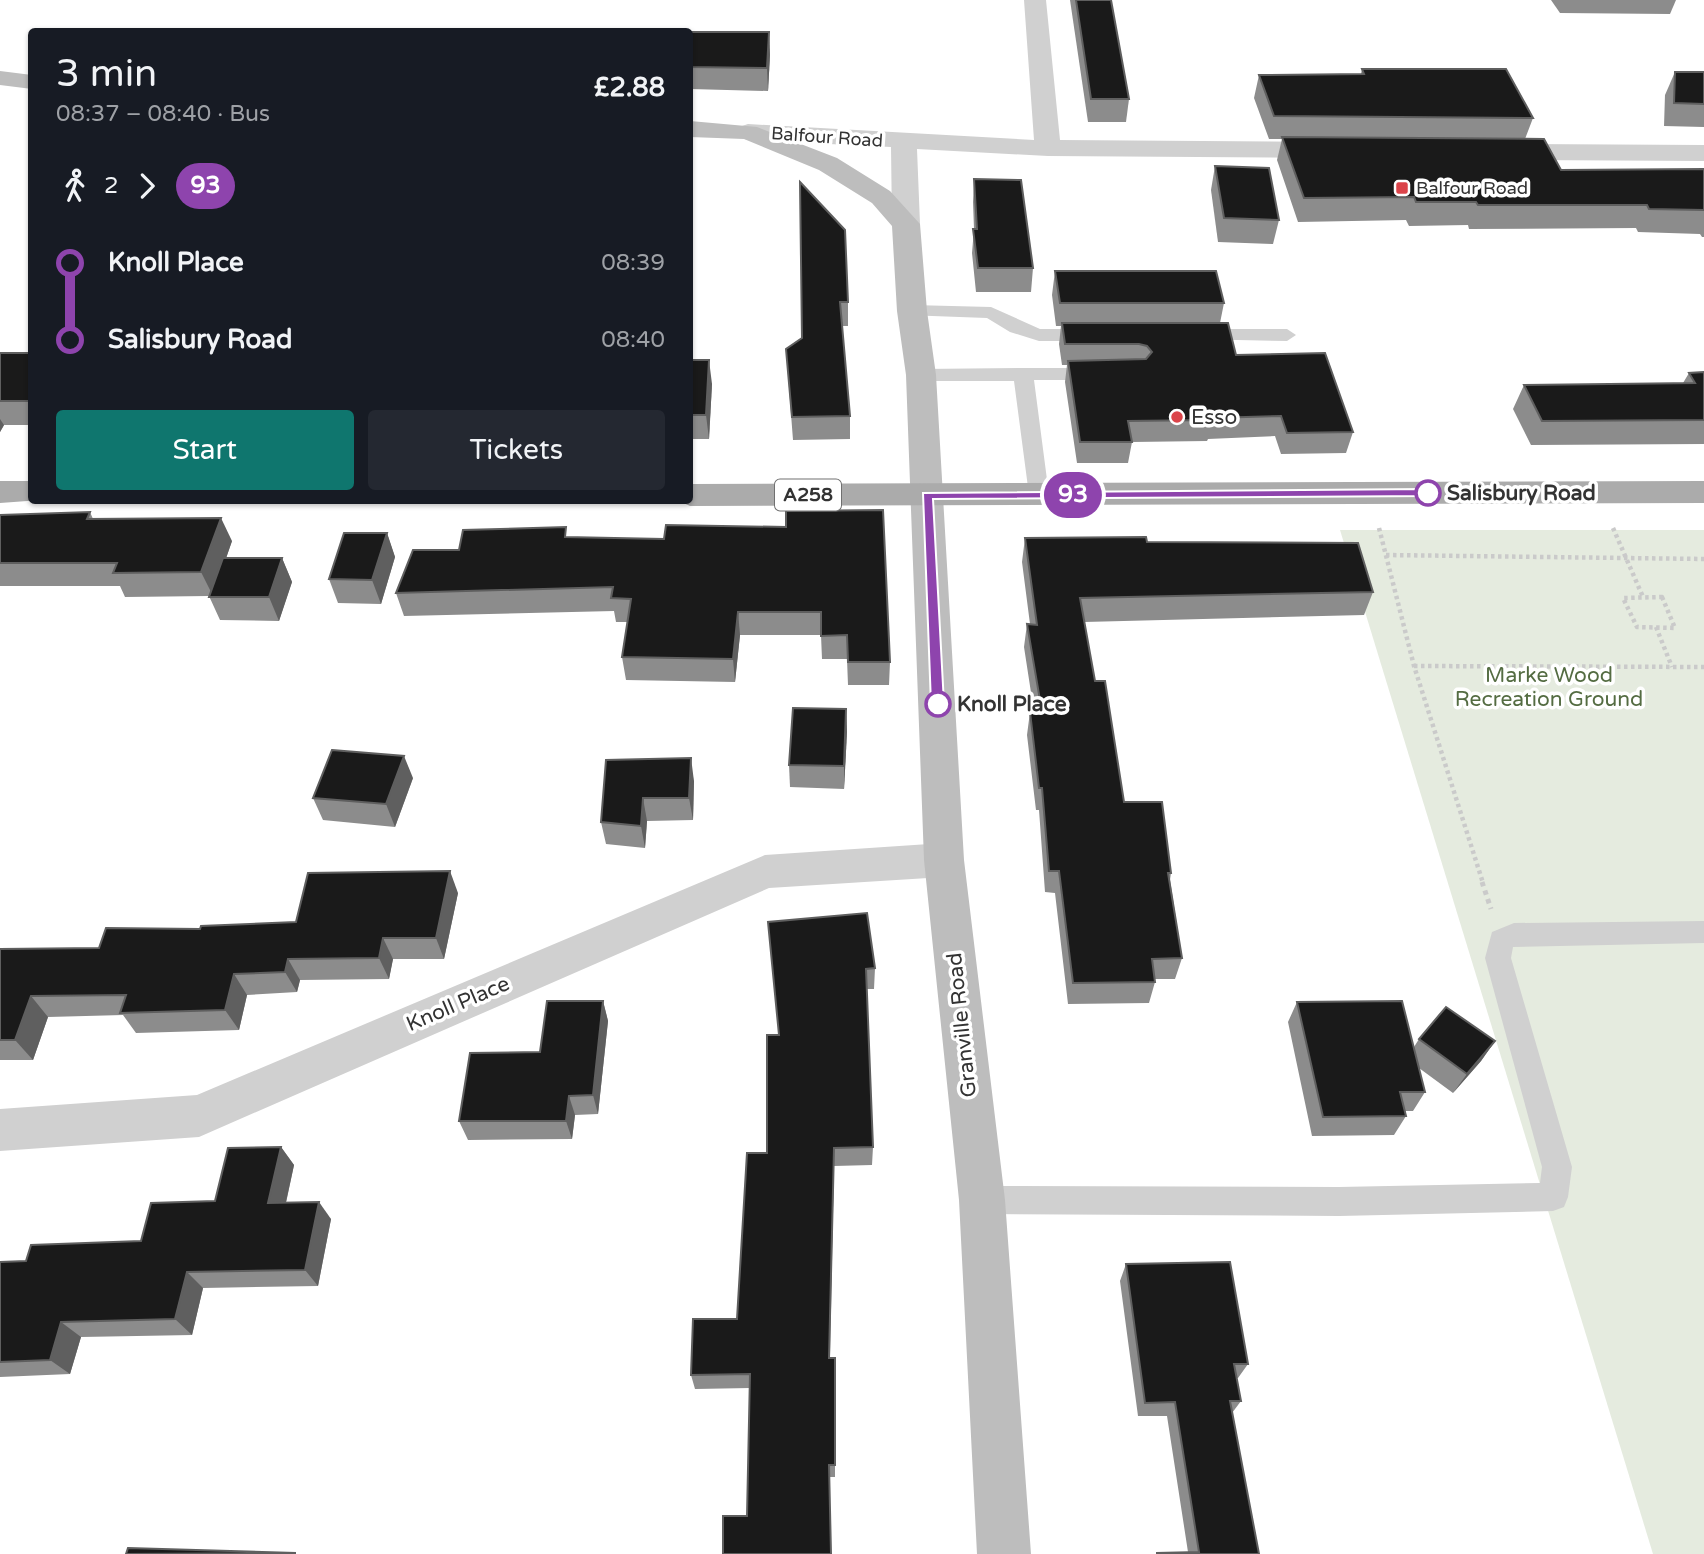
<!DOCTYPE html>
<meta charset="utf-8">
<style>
body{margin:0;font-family:"Varela Round",sans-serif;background:#242831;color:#f1f3f6;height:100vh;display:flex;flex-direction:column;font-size:26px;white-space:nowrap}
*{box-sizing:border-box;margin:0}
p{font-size:23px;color:#9ea1a6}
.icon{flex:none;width:38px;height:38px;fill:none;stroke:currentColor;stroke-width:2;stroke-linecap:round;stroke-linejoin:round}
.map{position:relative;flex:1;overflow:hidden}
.details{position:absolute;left:28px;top:28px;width:665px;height:476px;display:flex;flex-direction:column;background:#171b24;border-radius:7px;box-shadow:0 2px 5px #0004}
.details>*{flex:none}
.badge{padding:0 14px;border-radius:23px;font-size:24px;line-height:46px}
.map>.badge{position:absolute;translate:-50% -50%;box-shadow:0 0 0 4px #fff}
.legs{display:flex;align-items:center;gap:10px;height:77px;padding:0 28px;font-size:23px}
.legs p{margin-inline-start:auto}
.summary{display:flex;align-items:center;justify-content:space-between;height:119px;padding:0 28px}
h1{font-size:38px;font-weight:600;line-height:52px}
.cta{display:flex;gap:14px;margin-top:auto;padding:14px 28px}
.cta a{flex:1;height:80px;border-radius:7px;background:#0f766e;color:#fff;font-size:28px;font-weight:600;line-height:80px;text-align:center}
.cta a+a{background:#242831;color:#f1f3f6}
ul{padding:0 28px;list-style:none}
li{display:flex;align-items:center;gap:24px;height:77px;font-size:26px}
li i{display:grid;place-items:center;width:10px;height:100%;margin:0 9px;background:currentColor}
li i::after{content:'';width:18px;height:18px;margin:-9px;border:5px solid;border-radius:50%;background:#171b24}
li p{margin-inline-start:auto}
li:first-child i{background:linear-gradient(#0000 50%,currentColor 0)}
li:last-child i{background:linear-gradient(currentColor 50%,#0000 0)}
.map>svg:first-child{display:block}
.green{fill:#e5ebdf}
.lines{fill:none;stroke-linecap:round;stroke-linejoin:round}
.path-far1{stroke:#cacaca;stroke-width:4.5;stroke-dasharray:3.5 3.5;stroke-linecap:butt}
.path{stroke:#cacaca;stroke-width:5;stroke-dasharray:4.5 4.5;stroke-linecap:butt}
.lane{fill:#d0d0d0;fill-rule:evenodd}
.street{fill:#d0d0d0;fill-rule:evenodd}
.secondary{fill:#bdbdbd;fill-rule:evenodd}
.primary{fill:#ababab;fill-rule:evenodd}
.wall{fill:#8c8c8c}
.shaded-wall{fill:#5f5f5f}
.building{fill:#1a1a1a;stroke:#5f5f5f;stroke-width:2}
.line-1{fill:#8e44ad;stroke:#fff;stroke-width:2}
.poi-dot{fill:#db444a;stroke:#fff;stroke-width:2.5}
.stop-1-dot{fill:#fff;stroke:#8e44ad;stroke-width:3.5}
.labels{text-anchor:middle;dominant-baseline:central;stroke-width:7;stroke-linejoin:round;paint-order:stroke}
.far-street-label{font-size:18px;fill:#333;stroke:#fff}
.far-poi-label{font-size:18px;fill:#333;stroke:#fff;text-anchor:start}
.shield{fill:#fff;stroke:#707070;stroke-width:2}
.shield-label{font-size:19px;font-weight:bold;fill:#333}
.poi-label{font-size:21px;fill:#333;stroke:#fff;text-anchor:start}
.stop-label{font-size:21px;font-weight:bold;fill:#333;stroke:#fff;text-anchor:start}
.park-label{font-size:21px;fill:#546c42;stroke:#fff}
.street-label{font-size:21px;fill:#333;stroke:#fff}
</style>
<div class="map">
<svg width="1704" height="1554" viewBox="0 0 1704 1554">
<rect width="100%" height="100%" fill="#fff"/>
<!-- green -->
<path class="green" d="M1340 530H1704V1554H1653Z"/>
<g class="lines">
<!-- path-far1 -->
<g class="path-far1">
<path d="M1379 528 1414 666 1483 883"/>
<path d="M1613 528 1643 597"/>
<path d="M1386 555 1704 559"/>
<path d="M1662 597 1675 628 1637 627 1623 598Z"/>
<path d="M1656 627 1672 667"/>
<path d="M1414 666 1704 667"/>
</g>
<!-- path -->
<path class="path" d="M1482 882 1491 909"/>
<!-- lane -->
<g class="lane">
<path d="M912 305 991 307 1040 329H1091L1100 335 1091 341H1039L1010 332 987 318 905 315 903 311Z"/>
<path d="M1198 329H1287L1296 335 1287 341 1191 339 1189 335Z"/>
<path d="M1021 368H1099L1106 370 1109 374 1106 378 1099 380H1034L1049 495 1046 500H1032L1029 495 1014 381H921L914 379 911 375 914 371 921 369Z"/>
<path d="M1704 921V943L1513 947 1511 958 1572 1167 1568 1197 1564 1207 1553 1211 1339 1216 982 1214 971 1210 967 1200 971 1190 982 1186 1339 1187 1540 1183 1542 1167 1485 958 1492 932 1514 923Z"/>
</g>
<!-- street -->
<g class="street">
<path d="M1024 0H1046L1060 140 1330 142 1339 145 1343 150 1339 155 1330 158 1048 156 917 149 920 224 916 230 906 232 896 230 892 224 891 147 748 140 739 137 735 132 739 127 748 124 1034 140Z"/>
<path d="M1499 144 1704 145V161L1499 160 1490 158 1486 152 1490 146Z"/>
<path d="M944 843 958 848 964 860 958 872 944 877 769 888 199 1137 0 1151V1109L197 1095 765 855Z"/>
</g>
<!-- secondary -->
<g class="secondary">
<path d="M0 71 32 75V89L0 85Z"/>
<path d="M690 121 757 127 837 158 890 191 920 224 927 311 936 375 964 860 1005 1200 1031 1554H977L959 1200 924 860 906 375 897 311 892 226 872 203 819 170 744 139 690 137Z"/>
</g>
<!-- primary -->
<g class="primary">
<path d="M0 481H32V500H41L0 503Z"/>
<path d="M1704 481V503L690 506 677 500H690V484Z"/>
</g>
</g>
<!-- wall -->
<g class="wall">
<path d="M1070 0H1111L1129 99 1126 122H1088Z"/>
<path d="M1551 0H1676L1670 14 1560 13Z"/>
<path d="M690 32H769L770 55 768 91 690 89Z"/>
<path d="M1362 69 1533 118 1525 139 1561 170 1704 169V237H1702L1700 234 1638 232 1636 228 1469 229 1468 225 1409 226 1406 220 1298 222 1277 160 1282 139H1269L1254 98 1259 75 1361 74Z"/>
<path d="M1675 72H1704V127L1664 126 1665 95Z"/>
<path d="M1215 166 1279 220 1273 244 1218 242 1211 190Z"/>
<path d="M974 179 1033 268 1031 292H976L972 253 974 229 973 202Z"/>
<path d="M800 182 848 302V326H842L850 416V439L793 440 786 349 802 338Z"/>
<path d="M1055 271 1224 303 1220 323 1236 355 1353 432 1346 453 1281 454 1275 436 1208 439 1207 441 1132 442 1128 463H1077L1065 382 1067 365H1062L1059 344 1061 326H1056L1052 295Z"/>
<path d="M0 353H32V425H4L0 432Z"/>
<path d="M690 360 712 384 709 439H690Z"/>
<path d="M1704 372V444L1531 445 1513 409 1524 385 1683 383 1689 373Z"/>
<path d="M90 512 93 519 232 541 226 558H282L292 582 279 621 220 620 209 596 125 597 120 586H0V515Z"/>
<path d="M786 527 890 662 889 685H848L847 659H822L821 635H740L735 682 626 680 622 657 628 622H616L614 611 404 616 396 593 569 537 664 539Z"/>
<path d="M387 533 395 557 381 604 338 603 329 579Z"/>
<path d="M1025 538 1147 542 1373 592 1364 615 1084 622 1095 681 1124 802 1171 873 1170 880 1182 958 1175 979H1155V982L1149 1003 1068 1004 1055 893 1045 892 1039 810H1036L1027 735 1030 712H1034L1024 647 1027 624H1030L1022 562Z"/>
<path d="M846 709 847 732 844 789 790 787 789 765Z"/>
<path d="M606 760 694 781 693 820 647 821 645 848 606 844 601 822Z"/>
<path d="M413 778 395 827 323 820 313 798Z"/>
<path d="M458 893 444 959H393L389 979 300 980 297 992 247 995 239 1030 136 1033 123 1015 48 1017 33 1060H0V949L99 948 200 929 296 922Z"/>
<path d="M768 922 875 968 874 989H867L873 1147 872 1165 834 1166 830 1358H835V1477H830L747 1516 750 1388 695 1389 691 1375 737 1319 767 1153 779 1035Z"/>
<path d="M603 1001 608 1021 598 1114 575 1115 572 1139 468 1140 459 1121Z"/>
<path d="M1297 1002 1414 1047 1419 1039 1495 1041 1481 1061 1453 1093 1419 1068 1425 1092 1413 1111H1405L1406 1116 1394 1135 1312 1136 1288 1022Z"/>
<path d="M281 1147 294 1165 286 1203 331 1219 318 1286 203 1288 192 1335 81 1337 70 1374 0 1377V1262L26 1261 141 1241 215 1201Z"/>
<path d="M1126 1264 1248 1364 1238 1378H1237L1241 1401 1232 1413 1259 1554H1156L1157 1553 1188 1552 1167 1416H1138L1120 1281Z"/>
</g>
<!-- shaded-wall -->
<g class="shaded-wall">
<path d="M769 32 770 55 768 91 767 68Z"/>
<path d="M709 360 712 384 709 439 706 415Z"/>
<path d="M0 419 4 425 0 432Z"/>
<path d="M221 518 232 541 213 596 201 572Z"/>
<path d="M387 533 395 557 381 604 372 580Z"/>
<path d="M282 558 292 582 279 621 269 597Z"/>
<path d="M738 612 740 635 735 682 733 659Z"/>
<path d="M846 709 847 732 844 789V766Z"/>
<path d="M404 756 413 778 395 827 386 804Z"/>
<path d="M691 758 694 781 693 820 689 798Z"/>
<path d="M643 798 647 821 645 848 641 826Z"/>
<path d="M450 871 458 893 444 959 436 938Z"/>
<path d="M383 938 393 959 389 979 379 958Z"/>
<path d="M288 959 300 980 297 992 285 972Z"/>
<path d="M234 974 247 995 239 1030 225 1010Z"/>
<path d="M31 996 48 1017 33 1060 15 1040Z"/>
<path d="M603 1001 608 1021 598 1114 593 1095Z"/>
<path d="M1495 1041 1481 1061 1453 1093 1467 1074Z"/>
<path d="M569 1096 575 1115 572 1139 566 1121Z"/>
<path d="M281 1147 294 1165 282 1220 268 1203Z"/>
<path d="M834 1148V1166L829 1373V1358Z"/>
<path d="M319 1202 331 1219 318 1286 305 1270Z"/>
<path d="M187 1272 203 1288 192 1335 175 1319Z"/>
<path d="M61 1322 81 1337 70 1374 50 1360Z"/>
</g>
<!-- building -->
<g class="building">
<path d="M1076 0H1111L1129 99H1091Z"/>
<path d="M690 32H769L767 68 690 67Z"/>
<path d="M1362 69H1506L1533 118 1274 116 1259 75 1364 74Z"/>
<path d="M1675 72H1704V104L1674 103Z"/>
<path d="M1282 137 1544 139 1561 170 1704 169V210L1649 209 1647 205H1478L1476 202H1416L1414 197 1304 198Z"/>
<path d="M1215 166 1269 168 1279 220 1224 218Z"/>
<path d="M974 179 1021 180 1033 268H978L973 229H977Z"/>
<path d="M800 182 845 230 848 302H840L850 416 792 417 786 349 802 338Z"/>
<path d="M1055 271H1216L1224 303H1060Z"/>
<path d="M1062 323H1228L1236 355 1325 353 1353 432 1287 433 1281 416 1212 418V420L1128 421 1132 442H1080L1068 361 1146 359 1152 352 1147 346 1139 344H1065Z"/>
<rect x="0" y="353" width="32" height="48"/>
<path d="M690 360H709L706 415H690Z"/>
<path d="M1704 372V420L1542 421 1524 385 1695 383 1689 373Z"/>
<path d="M883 510 890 662H848L847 635 821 636V612H738L733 659 622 657 631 599 611 598 613 587 396 593 413 550H459L463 530 566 527 565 537 664 539 666 525 786 527V511Z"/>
<path d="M90 512 87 519 221 518 201 572 113 573 117 563H0V515Z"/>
<path d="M344 533H387L372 580 329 579Z"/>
<path d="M1146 537 1147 542 1358 543 1373 592 1080 598 1095 681H1105L1124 802H1162L1171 873H1168L1182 958 1152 959 1155 982 1073 983 1059 871H1049L1042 788H1039L1030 712H1042L1027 624 1037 625 1025 538Z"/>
<path d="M223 558H282L269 597H209Z"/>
<path d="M793 708 846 709 844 766 789 765Z"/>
<path d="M332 750 404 756 386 804 313 798Z"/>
<path d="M691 758 689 798H643L641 826 601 822 606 760Z"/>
<path d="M450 871 436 938H383L379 958 288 959 285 972 234 974 225 1010 120 1013 126 995 31 996 15 1040H0V949L99 948 106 928 200 929 201 926 296 922 308 873Z"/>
<path d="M867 913 875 968 866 969 873 1147 834 1148 829 1358H835V1465H829L831 1554H723V1516H747L750 1374 691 1375 693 1319H737L747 1153H767V1035H779L768 922Z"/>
<path d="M547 1001H603L593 1095 569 1096 566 1121H459L470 1053 540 1052Z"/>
<path d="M1402 1001 1425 1092H1400L1406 1116 1323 1117 1297 1002Z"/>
<path d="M1446 1007 1495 1041 1467 1074 1419 1039Z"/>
<path d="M281 1147 268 1203 319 1202 305 1270 187 1272 175 1319 61 1322 50 1360 0 1362V1262L26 1261 31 1245 141 1241 151 1203 215 1201 228 1148Z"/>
<path d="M1230 1262 1248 1364H1234L1241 1401H1230L1259 1554H1157V1553L1199 1552 1175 1402 1145 1403 1126 1264Z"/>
<path d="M128 1548 296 1553 126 1554Z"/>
</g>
<!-- line-1 -->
<path class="line-1" d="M1428 489 1432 490V496L933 499 944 704 938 709 931 704 923 493Z"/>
<!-- markers -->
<g class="poi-dot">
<rect x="1395" y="181" width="14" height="14" rx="3.5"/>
<circle cx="1177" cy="417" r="7"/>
</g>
<g class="stop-1-dot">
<circle cx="1428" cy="493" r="12"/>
<circle cx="938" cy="704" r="12"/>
</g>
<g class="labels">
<!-- far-street labels -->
<g class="far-street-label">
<text transform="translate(827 137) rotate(4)">Balfour Road</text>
</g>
<!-- far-poi labels -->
<g class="far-poi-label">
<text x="1416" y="188">Balfour Road</text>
</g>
<!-- shield labels -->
<rect class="shield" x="775" y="479.5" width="66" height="31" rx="5"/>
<g class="shield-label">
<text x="808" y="495">A258</text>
</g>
<!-- poi labels -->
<g class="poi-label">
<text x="1191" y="417">Esso</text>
</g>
<!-- stop labels -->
<g class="stop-label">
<text x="1447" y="493">Salisbury Road</text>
<text x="957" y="704">Knoll Place</text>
</g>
<!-- park labels -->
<g class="park-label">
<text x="1549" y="675">Marke Wood<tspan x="1549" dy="24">Recreation Ground</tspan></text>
</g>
<!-- street labels -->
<g class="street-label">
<text transform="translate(458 1004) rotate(-23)">Knoll Place</text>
<text transform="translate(962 1025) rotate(-96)">Granville Road</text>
</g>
</g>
</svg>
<b class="badge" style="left:1073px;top:495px;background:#8e44ad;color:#fff">93</b>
<section class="details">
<div class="summary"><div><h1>3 min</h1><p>08:37 – 08:40 · Bus</p></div><b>£2.88</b></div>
<div class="legs"><svg class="icon" aria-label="walk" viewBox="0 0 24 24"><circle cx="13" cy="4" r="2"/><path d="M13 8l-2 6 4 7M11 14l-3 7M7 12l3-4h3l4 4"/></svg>2<svg class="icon" aria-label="forward" viewBox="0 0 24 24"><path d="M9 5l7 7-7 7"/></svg><b class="badge" style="background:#8e44ad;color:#fff">93</b></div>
<ul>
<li><i style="color:#8e44ad"></i><b>Knoll Place</b><p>08:39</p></li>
<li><i style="color:#8e44ad"></i><b>Salisbury Road</b><p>08:40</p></li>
</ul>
<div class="cta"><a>Start</a><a>Tickets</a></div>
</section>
</div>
